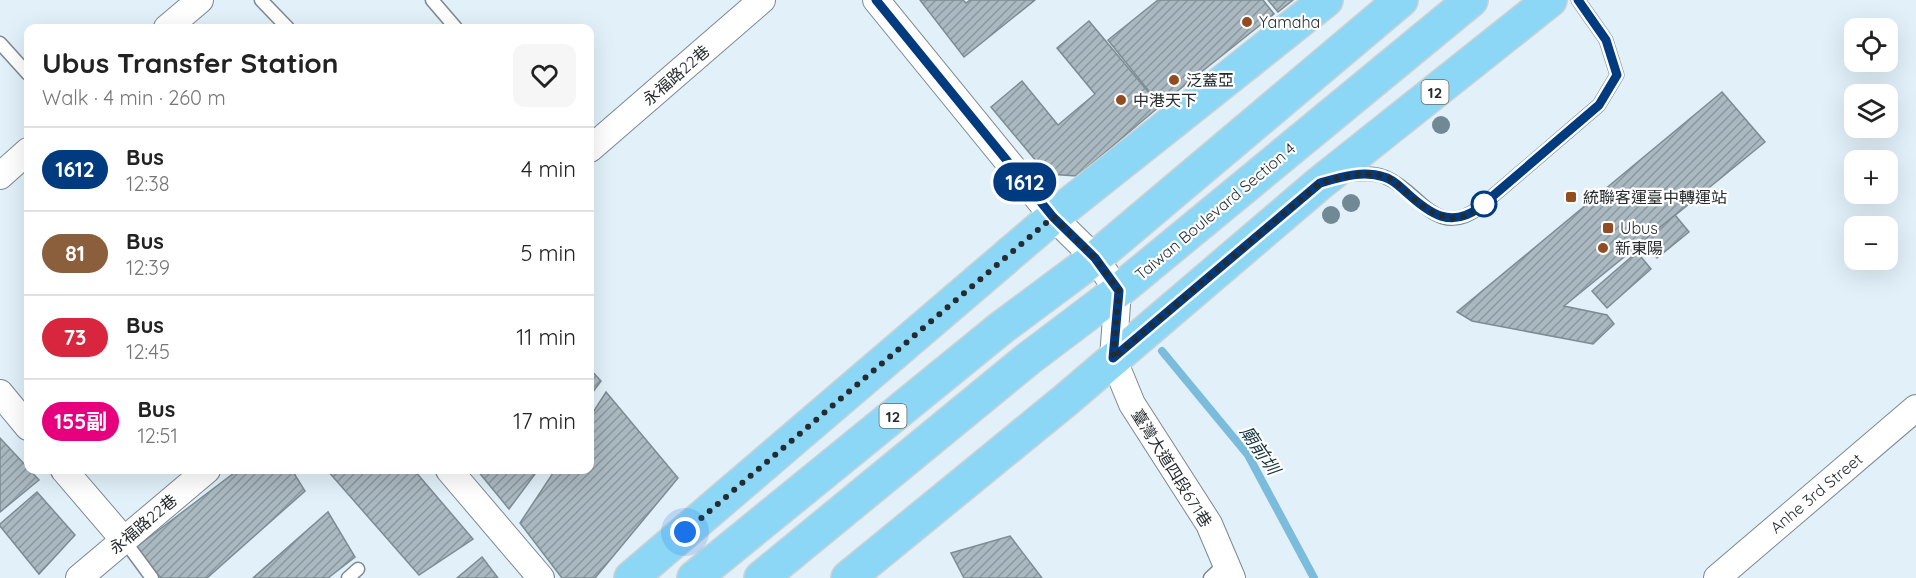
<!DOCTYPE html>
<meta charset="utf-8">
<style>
body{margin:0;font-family:Quicksand,"Noto Sans TC",sans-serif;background:#f6f6f6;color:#222;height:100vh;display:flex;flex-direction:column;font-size:22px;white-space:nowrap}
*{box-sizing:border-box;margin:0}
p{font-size:20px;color:#767676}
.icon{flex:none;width:33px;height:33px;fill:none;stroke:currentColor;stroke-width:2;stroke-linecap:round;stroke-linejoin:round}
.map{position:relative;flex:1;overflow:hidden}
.sheet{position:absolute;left:24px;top:24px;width:570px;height:450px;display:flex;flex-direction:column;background:#fff;border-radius:12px;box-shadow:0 6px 24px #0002}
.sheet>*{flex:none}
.badge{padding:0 12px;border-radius:20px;font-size:21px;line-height:39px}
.controls{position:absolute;left:1844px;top:18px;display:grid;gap:12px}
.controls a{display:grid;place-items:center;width:54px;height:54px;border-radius:12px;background:#fff;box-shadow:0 6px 24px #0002;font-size:30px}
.you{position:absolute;width:30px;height:30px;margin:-15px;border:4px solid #fff;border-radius:50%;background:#1a73e8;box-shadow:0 0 0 9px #1a73e833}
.map>.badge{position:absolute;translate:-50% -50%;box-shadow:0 0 0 3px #fff}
.round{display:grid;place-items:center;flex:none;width:63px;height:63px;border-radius:12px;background:#f6f6f6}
.headline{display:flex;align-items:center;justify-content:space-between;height:102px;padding:0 18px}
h1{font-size:28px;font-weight:700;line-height:45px}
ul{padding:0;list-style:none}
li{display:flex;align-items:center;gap:18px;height:84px;padding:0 18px;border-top:2px solid #e0e0e0}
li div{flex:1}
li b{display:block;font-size:22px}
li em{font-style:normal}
li .badge{min-width:66px;font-weight:700;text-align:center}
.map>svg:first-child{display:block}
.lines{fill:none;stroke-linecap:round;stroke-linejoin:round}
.stream{stroke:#7bbbdb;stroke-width:8}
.building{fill:url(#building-hatch);stroke:#7d8c93;stroke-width:1.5}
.lane-casing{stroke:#7b8990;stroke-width:15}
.street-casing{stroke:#7b8990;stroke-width:28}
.primary-casing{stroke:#cfd0d1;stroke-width:36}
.lane{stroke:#fff;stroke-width:12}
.street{stroke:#fff;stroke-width:26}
.primary{stroke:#8cd7f6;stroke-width:33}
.tree{fill:#718994}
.line-casing{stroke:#fff;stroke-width:14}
.line{stroke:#003b80;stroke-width:9}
.walk{stroke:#252b2e;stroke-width:6;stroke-dasharray:0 10.8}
.poi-dot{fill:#914d21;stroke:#fff;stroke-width:2}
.stop-dot{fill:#fff;stroke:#003b80;stroke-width:3}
.labels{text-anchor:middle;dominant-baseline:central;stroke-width:4.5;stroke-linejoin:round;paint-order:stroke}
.shield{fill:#fff;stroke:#666b6d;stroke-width:1.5}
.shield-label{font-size:15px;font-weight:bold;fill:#252b2e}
.poi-label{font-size:16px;fill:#252b2e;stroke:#fff;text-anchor:start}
.street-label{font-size:16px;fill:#252b2e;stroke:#fff}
.water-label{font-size:18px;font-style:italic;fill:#163442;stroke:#fff}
</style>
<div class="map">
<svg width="1916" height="578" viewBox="0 0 1916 578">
<defs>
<pattern id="building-hatch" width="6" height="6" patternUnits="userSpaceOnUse" patternTransform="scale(1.5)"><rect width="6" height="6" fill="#aab9c1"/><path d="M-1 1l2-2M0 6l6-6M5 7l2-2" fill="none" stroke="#8a979d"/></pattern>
</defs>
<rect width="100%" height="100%" fill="#e1f0f9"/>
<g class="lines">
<!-- stream -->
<path class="stream" d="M1162 351 1248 455 1314 578"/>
</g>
<!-- building -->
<g class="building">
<path d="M920 0H963L966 3 970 0H1035L964 57Z"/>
<path d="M1158 0H1263L1274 14 1160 105 1108 40Z"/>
<path d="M1268 0H1293L1278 12Z"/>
<path d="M1089 21 1160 106 1077 176 1047 174 991 107 1022 81 1058 125 1095 94 1057 48Z"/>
<path d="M1722 92 1765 142 1564 306 1607 315 1614 324 1593 344 1472 321 1457 312Z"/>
<path d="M1675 215 1689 232 1657 258 1643 241Z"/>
<path d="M1637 252 1651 269 1607 308 1592 291Z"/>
<path d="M590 369 601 381 590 396Z"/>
<path d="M606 392 678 478 595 578H562L520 523 555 470H590V417Z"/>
<path d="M0 438 39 480 0 512Z"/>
<path d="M238 470H292L305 491 207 578H161L135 548Z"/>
<path d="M327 470H414L473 539 419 575Z"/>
<path d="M477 470H538L509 509Z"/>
<path d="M37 492 75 535 39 574 0 526V524Z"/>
<path d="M328 512 355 557 328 578H253Z"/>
<path d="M1010 536 1042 578H964L951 553Z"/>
<path d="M482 557 498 578H457Z"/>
</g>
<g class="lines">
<!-- lane casing -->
<g class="lane-casing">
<g id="lane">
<path d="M261 0 288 28"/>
<path d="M432 0 456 28"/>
<path d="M0 43 28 74"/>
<path d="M1343 176C1357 173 1377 172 1389 179 1421 194 1437 240 1480 207L1599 105 1617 75 1606 40 1578 0"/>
<path d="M124 540 152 578"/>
<path d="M348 578 358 569"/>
<path d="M1210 578 1225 564"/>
</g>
</g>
<!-- street casing -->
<g class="street-casing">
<g id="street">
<path d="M876 0 1053 217 1095 258 1118 291 1113 358 1132 404 1209 524 1232 578"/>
<path d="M167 28 200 0"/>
<path d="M590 149 762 0"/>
<path d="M0 176 28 151"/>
<path d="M0 393 28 427"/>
<path d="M64 470 124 540"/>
<path d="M449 470 541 578"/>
<path d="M79 578 207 470"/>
<path d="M1717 578 1916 408"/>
</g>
</g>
<!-- primary casing -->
<g class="primary-casing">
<g id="primary">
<path d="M631 578 1053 217 1326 0"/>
<path d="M694 578 1001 328 1095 258 1401 0"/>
<path d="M761 578 1028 359 1118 291 1471 0"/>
<path d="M848 578 1067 399 1320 183 1550 0"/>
</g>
</g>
<!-- lane -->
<use href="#lane" class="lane"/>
<!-- street -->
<use href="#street" class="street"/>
<!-- primary -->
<use href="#primary" class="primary"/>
</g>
<!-- trees -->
<g class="tree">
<circle cx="1441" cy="125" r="9"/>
<circle cx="1351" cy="203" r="9"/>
<circle cx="1331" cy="215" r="9"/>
</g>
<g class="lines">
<!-- line casing -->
<g class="line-casing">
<path id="line" d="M876 0 1053 217 1095 258 1119 291 1113 358 1320 183C1341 177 1363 170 1384 177 1393 179 1400 187 1407 193 1430 214 1451 229 1480 207L1599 105 1617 75 1606 40 1578 0"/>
</g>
<!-- line -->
<use href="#line" class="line"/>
<!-- walk -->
<path class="walk" d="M685 532 1053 217 1095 258 1119 291 1113 358 1320 183C1341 177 1363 170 1385 177 1394 179 1400 187 1407 193 1432 216 1455 230 1484 204"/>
</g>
<!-- markers -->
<g class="poi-dot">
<circle cx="1247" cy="22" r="6"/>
<circle cx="1174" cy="80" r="6"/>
<circle cx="1121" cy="100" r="6"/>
<rect x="1565" y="191" width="12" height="12" rx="3"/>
<rect x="1602" y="222" width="12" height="12" rx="3"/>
<circle cx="1603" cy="248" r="6"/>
</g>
<circle class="stop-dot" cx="1484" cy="204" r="12"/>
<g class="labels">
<!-- shield labels -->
<g class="shield">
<rect x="1421.5" y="80" width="27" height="24" rx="4.5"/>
<rect x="879.5" y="404" width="27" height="24" rx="4.5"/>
</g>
<g class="shield-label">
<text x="1435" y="92">12</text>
<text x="893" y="416">12</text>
</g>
<!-- poi labels -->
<g class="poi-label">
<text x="1259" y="22">Yamaha</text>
<text x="1186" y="80">泛蓋亞</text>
<text x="1133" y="100">中港天下</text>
<text x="1583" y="197">統聯客運臺中轉運站</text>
<text x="1620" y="228">Ubus</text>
<text x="1615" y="248">新東陽</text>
</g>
<!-- street labels -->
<g class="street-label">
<text transform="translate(676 75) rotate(-41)">永福路22巷</text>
<text transform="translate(1215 211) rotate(-40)">Taiwan Boulevard Section 4</text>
<text transform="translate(1172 468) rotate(58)">臺灣大道四段671巷</text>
<text transform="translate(1816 493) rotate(-40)">Anhe 3rd Street</text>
<text transform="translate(143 524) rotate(-40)">永福路22巷</text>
</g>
<!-- water labels -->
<g class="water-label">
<text transform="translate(1260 450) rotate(56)">廟前圳</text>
</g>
</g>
</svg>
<div class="controls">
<a><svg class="icon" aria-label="locate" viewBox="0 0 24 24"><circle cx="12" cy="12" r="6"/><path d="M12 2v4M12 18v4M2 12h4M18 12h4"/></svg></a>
<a><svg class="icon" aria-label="layers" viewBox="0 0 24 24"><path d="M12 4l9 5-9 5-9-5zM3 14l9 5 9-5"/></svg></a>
<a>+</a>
<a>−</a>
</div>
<div class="you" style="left:685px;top:532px"></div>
<b class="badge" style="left:1025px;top:182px;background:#003b80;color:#fff">1612</b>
<section class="sheet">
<div class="headline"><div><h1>Ubus Transfer Station</h1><p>Walk · 4 min · 260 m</p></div><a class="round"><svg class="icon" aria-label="heart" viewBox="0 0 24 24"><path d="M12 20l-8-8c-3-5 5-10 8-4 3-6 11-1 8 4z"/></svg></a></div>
<ul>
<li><span class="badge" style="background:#003b80;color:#fff">1612</span><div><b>Bus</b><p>12:38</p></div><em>4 min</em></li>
<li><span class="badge" style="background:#8b5e3c;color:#fff">81</span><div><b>Bus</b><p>12:39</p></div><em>5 min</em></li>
<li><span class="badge" style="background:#d7263d;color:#fff">73</span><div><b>Bus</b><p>12:45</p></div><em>11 min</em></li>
<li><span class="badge" style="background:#e6007e;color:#fff">155副</span><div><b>Bus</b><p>12:51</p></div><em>17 min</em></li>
</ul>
</section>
</div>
